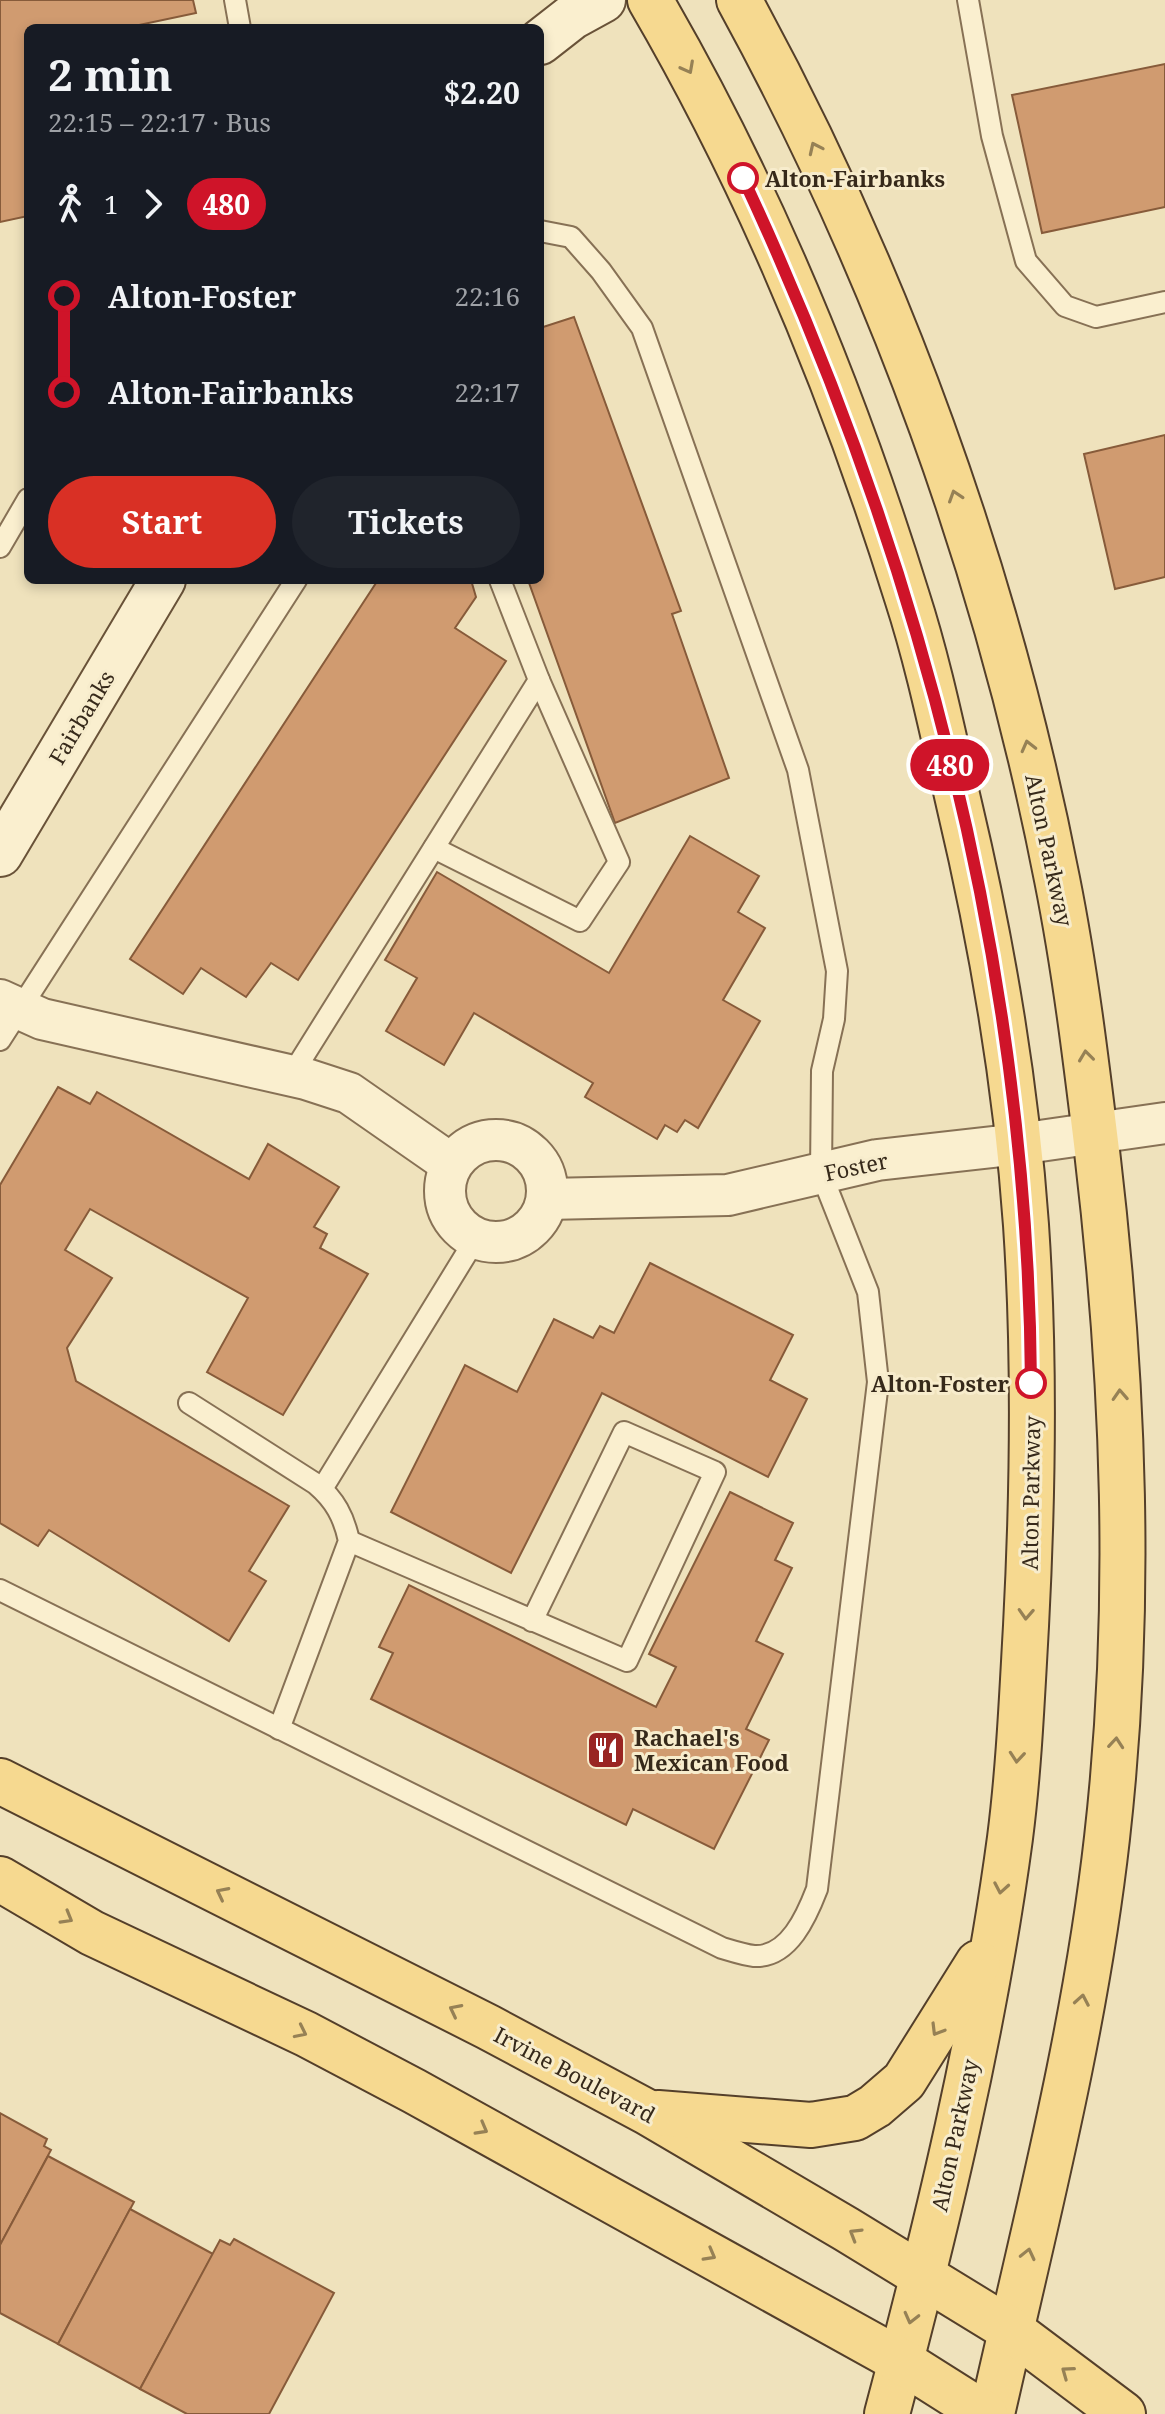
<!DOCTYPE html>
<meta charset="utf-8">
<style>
body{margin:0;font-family:"Noto Serif",serif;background:#20242c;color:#f1f3f6;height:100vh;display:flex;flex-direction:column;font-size:30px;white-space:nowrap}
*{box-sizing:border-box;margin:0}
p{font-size:26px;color:#9ea1a6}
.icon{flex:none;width:44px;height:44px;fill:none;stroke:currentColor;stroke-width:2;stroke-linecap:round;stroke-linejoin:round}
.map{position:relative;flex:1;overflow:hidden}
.drawer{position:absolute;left:24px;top:24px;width:520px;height:560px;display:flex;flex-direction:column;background:#171b24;border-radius:12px;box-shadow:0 4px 12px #0003}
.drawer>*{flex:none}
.badge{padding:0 16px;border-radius:26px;font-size:28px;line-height:52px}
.map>.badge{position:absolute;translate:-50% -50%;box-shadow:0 0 0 4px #fff}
.legs{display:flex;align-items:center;gap:12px;height:88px;padding:0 24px;font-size:26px}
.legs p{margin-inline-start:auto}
.head{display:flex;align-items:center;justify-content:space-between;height:136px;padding:0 24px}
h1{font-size:44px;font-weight:700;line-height:60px}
.button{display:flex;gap:16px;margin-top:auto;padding:16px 24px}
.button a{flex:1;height:92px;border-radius:48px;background:#d93025;color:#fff;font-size:32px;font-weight:700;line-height:92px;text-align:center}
.button a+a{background:#20242c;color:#f1f3f6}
ul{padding:0 24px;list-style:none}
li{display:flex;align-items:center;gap:28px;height:96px;font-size:30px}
li i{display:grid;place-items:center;width:12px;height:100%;margin:0 10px;background:currentColor}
li i::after{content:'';width:20px;height:20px;margin:-10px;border:6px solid;border-radius:50%;background:#171b24}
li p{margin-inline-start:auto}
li:first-child i{background:linear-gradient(#0000 50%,currentColor 0)}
li:last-child i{background:linear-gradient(currentColor 50%,#0000 0)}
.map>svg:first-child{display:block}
.building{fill:#d09b70;stroke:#875b3a;stroke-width:2}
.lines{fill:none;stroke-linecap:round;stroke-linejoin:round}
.lane-casing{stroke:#877155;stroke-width:24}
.street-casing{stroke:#877155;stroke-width:44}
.secondary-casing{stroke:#695238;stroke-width:48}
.primary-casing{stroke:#543f2a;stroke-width:48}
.lane{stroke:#faefcf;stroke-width:20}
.street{stroke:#faefcf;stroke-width:40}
.secondary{stroke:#faefcf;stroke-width:44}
.primary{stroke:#f6d990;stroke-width:44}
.oneway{stroke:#968155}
.line-1-casing{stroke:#fff;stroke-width:18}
.line-1{stroke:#cf1429;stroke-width:12}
.stop-1-dot{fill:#fff;stroke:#cf1429;stroke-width:4}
.labels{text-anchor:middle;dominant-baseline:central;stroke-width:6;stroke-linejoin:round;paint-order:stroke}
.stop-label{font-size:22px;font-weight:bold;fill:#36291a;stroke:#f7eccc;text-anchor:start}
.street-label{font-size:22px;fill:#36291a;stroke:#f7eccc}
.poi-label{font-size:22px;font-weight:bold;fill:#36291a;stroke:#f7eccc;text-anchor:start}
</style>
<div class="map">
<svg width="1165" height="2414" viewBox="0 0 1165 2414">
<rect width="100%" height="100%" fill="#efe2bc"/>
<!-- building -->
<g class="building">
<path d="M0 0H193L196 13 125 28H28V216L0 222Z"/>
<path d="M1165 64V207L1042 233 1012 95Z"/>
<path d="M574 317 681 611 672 614 729 778 615 823 528 580H540V328Z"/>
<path d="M1165 435V577L1115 589 1084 454Z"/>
<path d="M378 580H471L476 597 455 628 506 661 298 980 271 963 246 997 201 968 183 994 130 959Z"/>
<path d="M690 836 759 876 738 912 765 928 723 1000 760 1021 698 1128 685 1120 677 1132 665 1125 657 1139 585 1097 593 1083 474 1013 444 1065 386 1031 417 978 385 960 437 872 609 973Z"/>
<path d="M58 1087 90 1104 97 1092 249 1179 268 1144 339 1187 314 1227 327 1234 320 1248 368 1274 283 1415 207 1372 248 1298 90 1209 65 1250 112 1278 67 1348 76 1381 289 1506 249 1571 266 1581 229 1641 49 1530 38 1546 0 1523V1185Z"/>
<path d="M650 1263 793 1335 770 1380 807 1399 768 1477 602 1393 511 1573 391 1512 465 1365 517 1392 554 1319 593 1338 600 1326 614 1333Z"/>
<path d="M730 1492 793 1523 775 1560 792 1568 756 1641 783 1654 746 1729 769 1740 714 1849 633 1809 626 1825 371 1699 393 1653 379 1647 409 1585 656 1707 676 1667 649 1654Z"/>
<path d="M0 2113 47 2139 44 2146 51 2150 0 2245Z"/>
<path d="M48 2156 134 2202 58 2344 0 2313V2245Z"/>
<path d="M130 2209 213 2254 140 2389 58 2344Z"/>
<path d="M234 2239 334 2293 269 2414H187L140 2389 220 2240 230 2245Z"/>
</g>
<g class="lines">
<!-- lane casing -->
<g class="lane-casing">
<g id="lane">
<path d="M235 0 240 28"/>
<path d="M968 0 992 136 1026 261 1065 306 1096 317 1165 302"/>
<path d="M0 547 28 499"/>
<path d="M434 848 580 921 619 862 539 680"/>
<path d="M0 1040 296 580"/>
<path d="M291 1076 539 680 500 580"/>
<path d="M189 1403 316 1484C335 1500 344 1517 349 1541L279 1729"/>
<path d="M322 1489 476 1238"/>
<path d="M349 1541 627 1661 715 1472 624 1432 532 1621"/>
<path d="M0 1590 722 1948C732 1951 744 1955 754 1956 789 1958 807 1915 817 1889L878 1382 868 1292 821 1173 822 1071 834 1019 837 971 798 770 642 328 601 271 571 237 540 231"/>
</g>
</g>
<!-- street casing -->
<g class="street-casing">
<g id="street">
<path d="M0 1000 42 1019 306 1079 349 1093 451 1164"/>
<circle cx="496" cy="1191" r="51"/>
<path d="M547 1199 728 1195 877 1160 1019 1144 1165 1123"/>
</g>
</g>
<!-- secondary casing -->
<g class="secondary-casing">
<g id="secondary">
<path d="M540 42 572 17 603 0"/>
<path d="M0 854 163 580"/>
</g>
</g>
<!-- primary casing -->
<g class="primary-casing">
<g id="primary">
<path d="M650 0C759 187 843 391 907 597 929 665 943 735 959 804 992 943 1016 1083 1026 1225 1035 1358 1033 1492 1026 1626 1022 1696 1019 1768 1010 1838 984 2032 937 2225 887 2414"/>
<path d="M739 0C889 274 997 572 1057 879 1075 969 1086 1060 1097 1151 1124 1380 1133 1608 1107 1838 1085 2033 1035 2223 992 2414"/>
<path d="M0 1781 488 2027 647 2112 846 2229 1011 2330 1123 2414"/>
<path d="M0 1879 92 1933 306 2034 414 2091 901 2361 985 2414"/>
<path d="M658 2113 811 2125 855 2118 875 2106 904 2081 978 1963"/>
</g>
</g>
<!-- lane -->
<use href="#lane" class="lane"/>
<!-- street -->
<use href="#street" class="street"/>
<!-- secondary -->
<use href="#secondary" class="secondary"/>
<!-- primary -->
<use href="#primary" class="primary"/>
</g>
<!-- one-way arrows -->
<defs><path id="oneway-chevron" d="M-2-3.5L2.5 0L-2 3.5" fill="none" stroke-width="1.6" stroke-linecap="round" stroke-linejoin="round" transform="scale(2)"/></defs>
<g class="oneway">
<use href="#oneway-chevron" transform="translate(688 68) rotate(62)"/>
<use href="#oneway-chevron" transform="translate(815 148) rotate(-115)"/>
<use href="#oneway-chevron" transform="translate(955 496) rotate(-108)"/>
<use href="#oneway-chevron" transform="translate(1028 746) rotate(-104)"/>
<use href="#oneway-chevron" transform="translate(1086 1056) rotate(-97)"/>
<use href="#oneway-chevron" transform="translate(1120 1395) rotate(-93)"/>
<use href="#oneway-chevron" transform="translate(1026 1614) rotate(93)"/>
<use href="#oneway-chevron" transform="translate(1116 1743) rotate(-85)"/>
<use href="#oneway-chevron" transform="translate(1017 1757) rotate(95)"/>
<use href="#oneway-chevron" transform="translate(1001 1888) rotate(100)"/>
<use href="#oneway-chevron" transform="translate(222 1893) rotate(-153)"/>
<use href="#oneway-chevron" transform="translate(67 1918) rotate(30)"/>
<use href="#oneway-chevron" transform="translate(1082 2000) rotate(-80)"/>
<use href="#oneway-chevron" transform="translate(455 2010) rotate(-153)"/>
<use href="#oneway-chevron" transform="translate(937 2030) rotate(121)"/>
<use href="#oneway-chevron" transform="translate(301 2032) rotate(26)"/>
<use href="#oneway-chevron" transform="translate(482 2129) rotate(29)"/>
<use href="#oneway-chevron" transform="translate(855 2234) rotate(-149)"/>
<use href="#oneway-chevron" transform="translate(1028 2254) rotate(-77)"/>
<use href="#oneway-chevron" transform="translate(710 2255) rotate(29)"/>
<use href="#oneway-chevron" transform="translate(911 2318) rotate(104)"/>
<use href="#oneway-chevron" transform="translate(1067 2372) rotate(-144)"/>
</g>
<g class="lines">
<!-- line-1 casing -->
<g class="line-1-casing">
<path id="line-1" d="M743 178C919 555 1028 965 1031 1383"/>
</g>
<!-- line-1 -->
<use href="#line-1" class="line-1"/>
</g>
<!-- icons -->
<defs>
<g id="restaurant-square" transform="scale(2)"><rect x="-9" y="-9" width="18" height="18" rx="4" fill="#992522" stroke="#f7eccc"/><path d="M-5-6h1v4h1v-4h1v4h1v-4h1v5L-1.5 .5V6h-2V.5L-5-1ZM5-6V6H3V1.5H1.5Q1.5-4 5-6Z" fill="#fff"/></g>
</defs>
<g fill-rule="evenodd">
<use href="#restaurant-square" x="606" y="1750"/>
</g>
<!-- markers -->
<g class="stop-1-dot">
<circle cx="743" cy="178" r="14"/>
<circle cx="1031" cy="1383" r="14"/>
</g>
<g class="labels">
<!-- stop labels -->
<g class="stop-label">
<text x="765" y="178">Alton-Fairbanks</text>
<text x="1009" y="1383" text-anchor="end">Alton-Foster</text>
</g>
<!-- street labels -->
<g class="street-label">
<text transform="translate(81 717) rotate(-59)">Fairbanks</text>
<text transform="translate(1050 850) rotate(78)">Alton Parkway</text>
<text transform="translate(856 1166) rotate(-12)">Foster</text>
<text transform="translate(1030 1493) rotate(-89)">Alton Parkway</text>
<text transform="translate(575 2074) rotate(28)">Irvine Boulevard</text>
<text transform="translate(954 2135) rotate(-78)">Alton Parkway</text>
</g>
<!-- poi labels -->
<g class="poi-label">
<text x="634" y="1737">Rachael's<tspan x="634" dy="25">Mexican Food</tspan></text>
</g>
</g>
</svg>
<b class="badge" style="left:950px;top:765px;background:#cf1429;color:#fff">480</b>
<section class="drawer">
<div class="head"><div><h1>2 min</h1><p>22:15 – 22:17 · Bus</p></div><b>$2.20</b></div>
<div class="legs"><svg class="icon" aria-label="walk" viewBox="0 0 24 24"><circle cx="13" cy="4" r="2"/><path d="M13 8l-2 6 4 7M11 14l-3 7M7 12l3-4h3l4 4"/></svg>1<svg class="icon" aria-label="forward" viewBox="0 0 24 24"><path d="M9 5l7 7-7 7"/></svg><b class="badge" style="background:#cf1429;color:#fff">480</b></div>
<ul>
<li><i style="color:#cf1429"></i><b>Alton-Foster</b><p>22:16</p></li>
<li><i style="color:#cf1429"></i><b>Alton-Fairbanks</b><p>22:17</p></li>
</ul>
<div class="button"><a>Start</a><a>Tickets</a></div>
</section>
</div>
